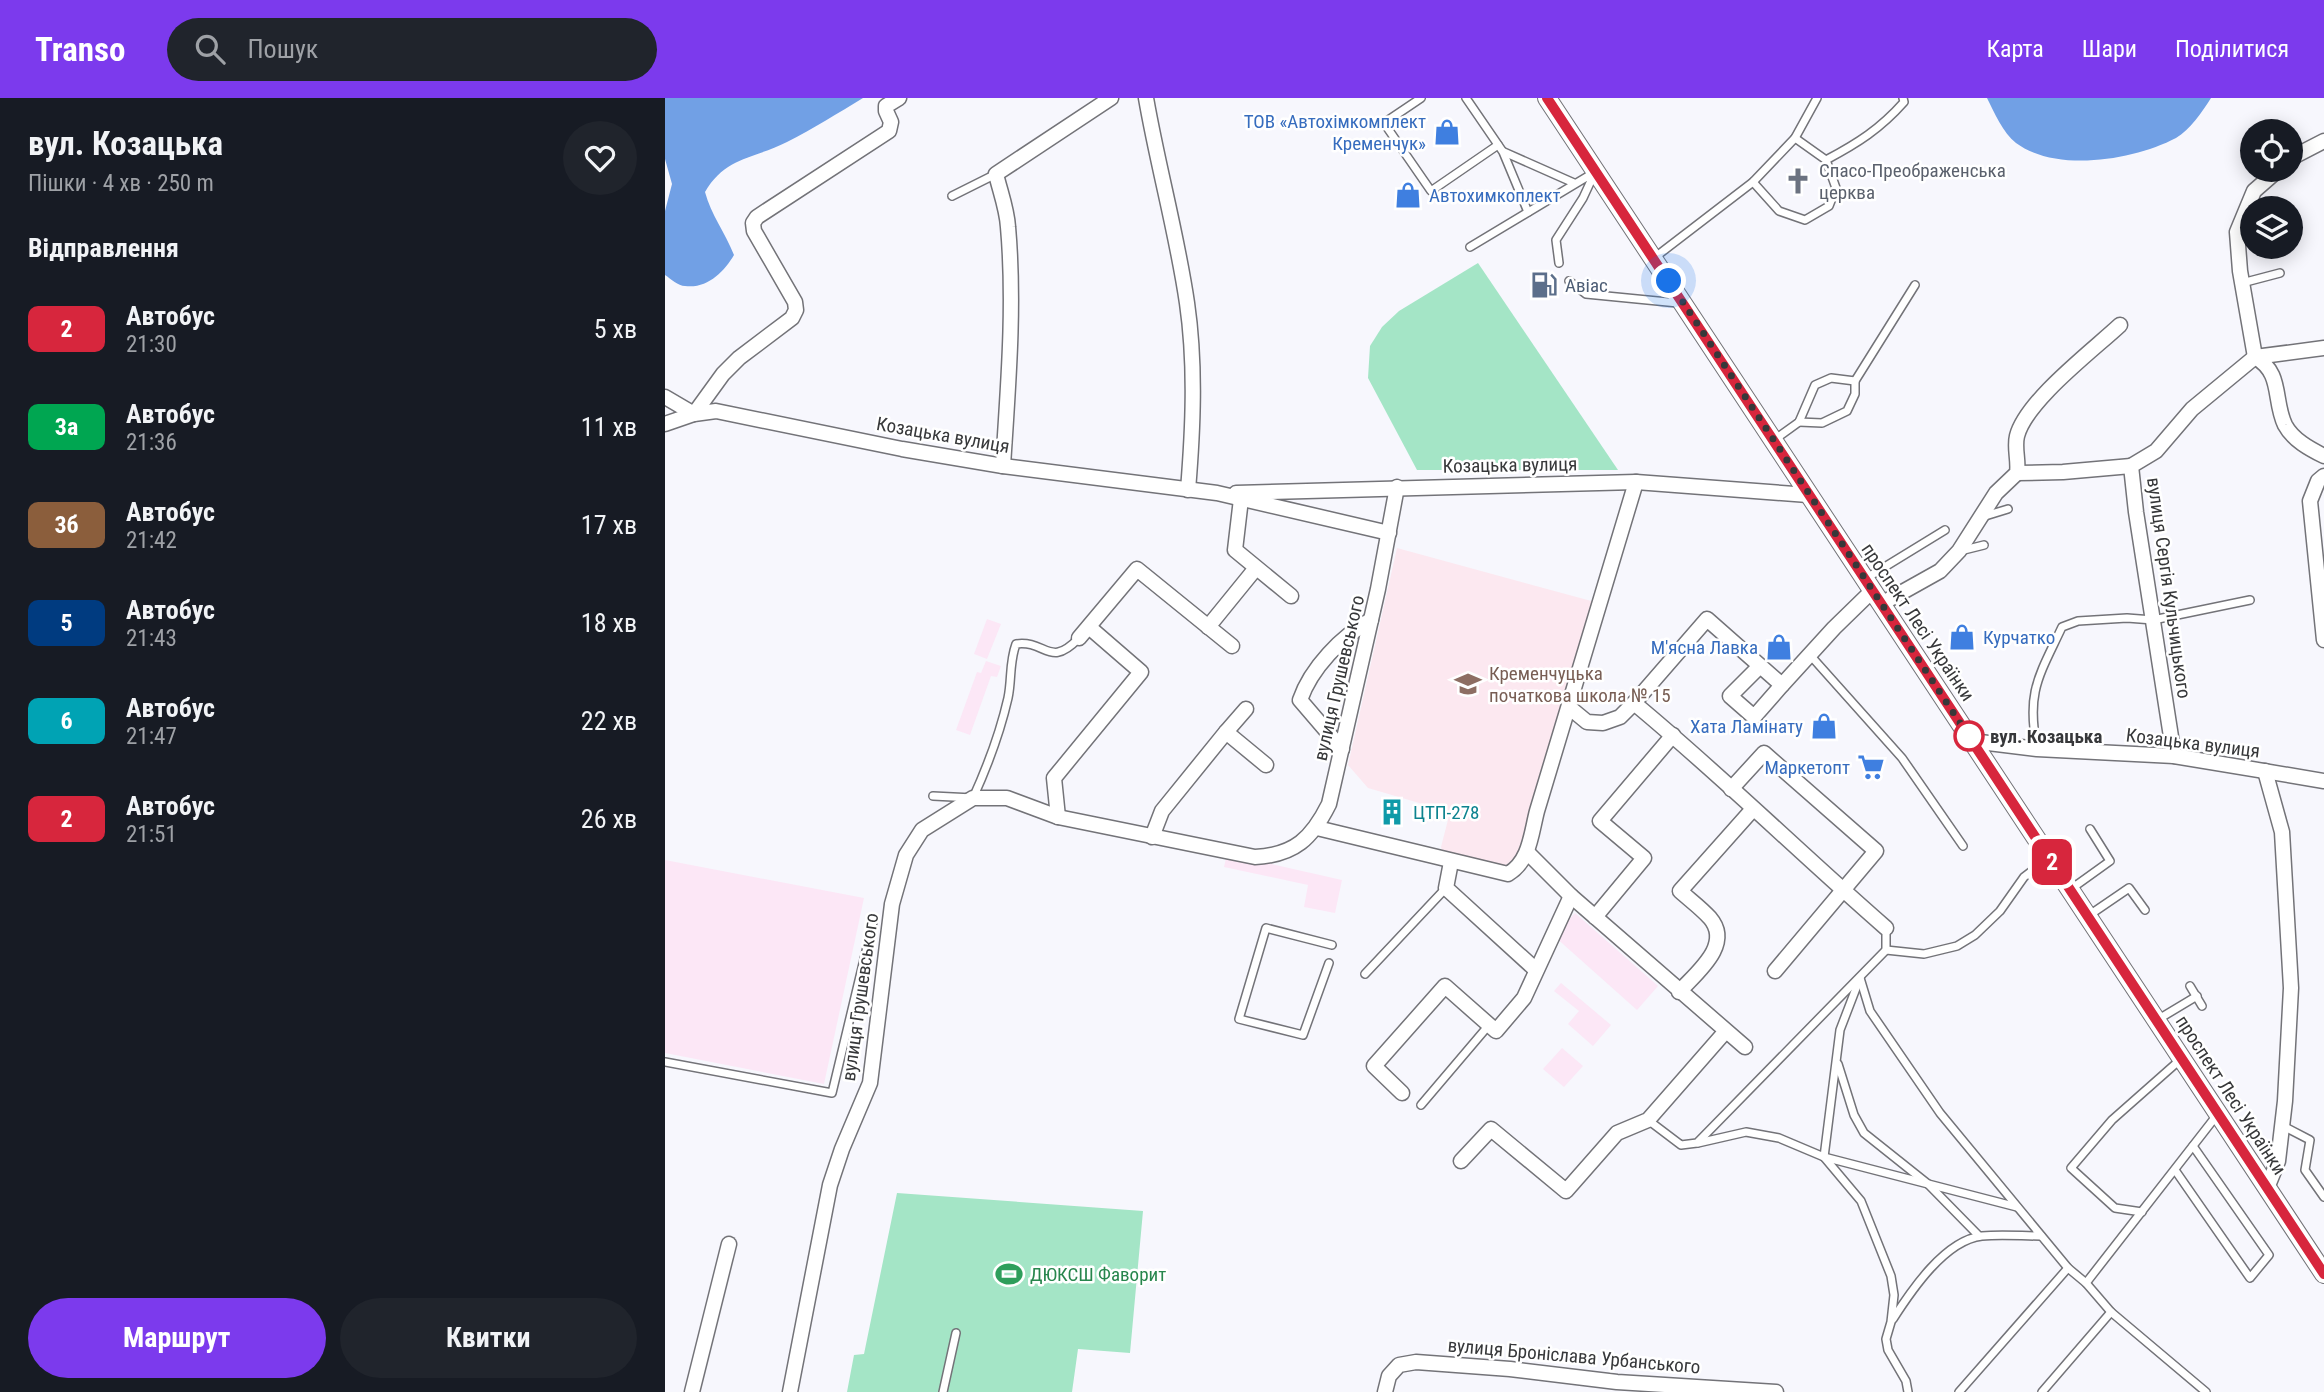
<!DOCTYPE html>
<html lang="uk">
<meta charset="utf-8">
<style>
body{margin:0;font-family:"Roboto Condensed",sans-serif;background:#20242c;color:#f1f3f6;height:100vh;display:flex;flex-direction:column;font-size:26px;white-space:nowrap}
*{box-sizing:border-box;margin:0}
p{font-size:23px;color:#9ea1a6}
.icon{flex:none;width:38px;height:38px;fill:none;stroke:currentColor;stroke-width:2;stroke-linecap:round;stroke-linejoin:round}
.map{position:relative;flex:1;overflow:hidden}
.side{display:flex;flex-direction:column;background:#171b24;width:665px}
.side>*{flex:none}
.badge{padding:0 14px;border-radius:10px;font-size:24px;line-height:46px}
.controls{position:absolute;left:1575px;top:21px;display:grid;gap:14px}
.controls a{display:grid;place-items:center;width:63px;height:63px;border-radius:50%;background:#171b24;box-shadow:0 4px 18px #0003;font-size:35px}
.you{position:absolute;width:35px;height:35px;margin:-18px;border:5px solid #fff;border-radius:50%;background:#1a73e8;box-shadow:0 0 0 10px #1a73e833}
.map>.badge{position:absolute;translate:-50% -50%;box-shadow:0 0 0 4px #fff}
h2{padding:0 28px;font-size:26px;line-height:63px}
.round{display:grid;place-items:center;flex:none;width:74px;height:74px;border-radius:37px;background:#20242c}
.head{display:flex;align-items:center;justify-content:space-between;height:119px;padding:0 28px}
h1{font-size:33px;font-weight:700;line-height:52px}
.action{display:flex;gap:14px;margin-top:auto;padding:14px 28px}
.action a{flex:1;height:80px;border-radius:42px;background:#7c3aed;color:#fff;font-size:28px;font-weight:700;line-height:80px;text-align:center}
.action a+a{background:#20242c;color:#f1f3f6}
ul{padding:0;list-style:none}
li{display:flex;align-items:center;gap:21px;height:98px;padding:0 28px}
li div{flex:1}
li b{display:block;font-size:26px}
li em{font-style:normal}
li .badge{min-width:77px;font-weight:700;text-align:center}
header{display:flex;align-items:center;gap:42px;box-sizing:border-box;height:98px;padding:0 35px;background:#7c3aed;color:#fff}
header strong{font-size:33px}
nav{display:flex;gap:38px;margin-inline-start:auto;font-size:24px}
.search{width:490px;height:63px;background:#20242c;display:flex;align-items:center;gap:18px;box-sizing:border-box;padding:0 24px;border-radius:38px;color:#9ea1a6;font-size:26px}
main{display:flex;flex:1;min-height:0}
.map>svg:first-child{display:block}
.industrial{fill:#fce7f6}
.education{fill:#fce8f0}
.green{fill:#a4e5c6}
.water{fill:#71a0e5}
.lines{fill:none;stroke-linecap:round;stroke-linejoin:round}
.service-casing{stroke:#737378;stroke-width:10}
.minor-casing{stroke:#737378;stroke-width:17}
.tertiary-casing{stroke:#737378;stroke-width:20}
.service{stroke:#fff;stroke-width:7}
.minor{stroke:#fff;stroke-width:14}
.tertiary{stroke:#fff;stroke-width:18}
.line-casing{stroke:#fff;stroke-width:16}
.line{stroke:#d7263d;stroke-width:10}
.walk{stroke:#37383a;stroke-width:7;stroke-dasharray:0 12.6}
.stop-dot{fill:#fff;stroke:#d7263d;stroke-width:3.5}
.labels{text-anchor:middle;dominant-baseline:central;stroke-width:5;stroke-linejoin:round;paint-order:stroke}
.shop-label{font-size:19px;fill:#366cbe;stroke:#fff;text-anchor:end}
.worship-label{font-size:19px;fill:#5b616d;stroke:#fff;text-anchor:start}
.service-label{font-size:19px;fill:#4e5e75;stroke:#fff;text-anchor:start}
.street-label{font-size:19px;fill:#37383a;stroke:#fff}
.education-label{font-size:19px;fill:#785e54;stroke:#fff;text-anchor:start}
.stop-label{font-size:19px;font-weight:bold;fill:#37383a;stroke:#fff;text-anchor:start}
.culture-label{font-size:19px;fill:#0d838f;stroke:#fff;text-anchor:start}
.leisure-label{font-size:19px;fill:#27864d;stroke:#fff;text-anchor:start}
</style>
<header>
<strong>Transo</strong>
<div class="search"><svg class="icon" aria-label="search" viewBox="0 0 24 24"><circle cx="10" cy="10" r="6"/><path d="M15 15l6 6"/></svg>Пошук</div>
<nav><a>Карта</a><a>Шари</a><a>Поділитися</a></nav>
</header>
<main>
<section class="side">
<div class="head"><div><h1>вул. Козацька</h1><p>Пішки · 4 хв · 250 m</p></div><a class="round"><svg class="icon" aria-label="heart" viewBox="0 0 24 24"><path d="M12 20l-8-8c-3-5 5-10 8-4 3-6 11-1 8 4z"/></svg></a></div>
<h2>Відправлення</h2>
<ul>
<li><span class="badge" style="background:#d7263d;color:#fff">2</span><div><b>Автобус</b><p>21:30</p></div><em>5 хв</em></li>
<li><span class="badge" style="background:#00a651;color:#fff">3а</span><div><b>Автобус</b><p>21:36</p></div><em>11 хв</em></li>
<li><span class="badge" style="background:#8b5e3c;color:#fff">3б</span><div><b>Автобус</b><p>21:42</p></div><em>17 хв</em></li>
<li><span class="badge" style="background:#003b80;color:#fff">5</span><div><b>Автобус</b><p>21:43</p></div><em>18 хв</em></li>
<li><span class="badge" style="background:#00a3b4;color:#fff">6</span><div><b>Автобус</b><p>21:47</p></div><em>22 хв</em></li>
<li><span class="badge" style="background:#d7263d;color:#fff">2</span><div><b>Автобус</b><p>21:51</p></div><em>26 хв</em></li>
</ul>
<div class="action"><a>Маршрут</a><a>Квитки</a></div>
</section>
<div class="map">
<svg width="1659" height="1294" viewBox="0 0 1659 1294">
<rect width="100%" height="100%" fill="#f7f7fd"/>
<!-- industrial -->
<g class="industrial">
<path d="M322 521 336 526 322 561 309 556Z"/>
<path d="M321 563 336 568 332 579 326 578 305 637 291 632 312 574 316 575Z"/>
<path d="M562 756 677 782 670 815 639 809 643 787 559 769Z"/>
<path d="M0 762 199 800 159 986 0 955Z"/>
<path d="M910 815 993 888 972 912 889 838Z"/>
<path d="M896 885 946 927 928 948 903 926 914 913 889 893Z"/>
<path d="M897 950 918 968 899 989 878 971Z"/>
</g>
<!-- education -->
<path class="education" d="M732 450 930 504 854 755 834 774 779 758 776 749 785 714 703 690 683 667Z"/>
<!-- green -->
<g class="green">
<path d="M813 165 953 372H752L703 280 705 248 717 229 734 213Z"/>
<path d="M232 1095 478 1113 465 1255 413 1251 407 1294H182L189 1257 199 1256Z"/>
</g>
<!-- water -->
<g class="water">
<path d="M0 0H198C173 15 148 31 122 44 89 61 61 58 40 94 46 117 60 134 69 157 59 174 42 191 20 188 13 188 6 181 0 177V113L7 86 0 61Z"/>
<path d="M1322 0H1546C1537 14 1525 32 1511 40 1469 62 1392 75 1351 45 1338 35 1329 14 1322 0Z"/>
</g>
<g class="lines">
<!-- service casing -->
<g class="service-casing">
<g id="service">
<path d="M756 0 719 25 766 93 833 47"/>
<path d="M801 0 838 54 863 114"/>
<path d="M1130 40 1161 62C1193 45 1215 31 1239 4L1238 0"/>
<path d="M839 54 909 85"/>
<path d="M1088 84 1114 113 1140 122 1164 108 1171 90 1161 62"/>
<path d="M287 98 331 76"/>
<path d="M805 149 930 74 918 100 891 142 894 165"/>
<path d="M989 160 1088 84 1130 40 1152 0"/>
<path d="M904 183 921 196 1013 205"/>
<path d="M1577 185 1615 175"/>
<path d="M1134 324 1157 325 1182 313 1190 296V283L1250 187"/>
<path d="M1109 342 1134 324 1150 287 1166 280 1190 283"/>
<path d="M1317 419 1343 411"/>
<path d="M1295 453 1319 447"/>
<path d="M1200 481 1280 432"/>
<path d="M1145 557 1237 660 1298 748"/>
<path d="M1372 650C1361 594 1374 578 1397 529L1413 523 1462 520 1488 522 1585 502"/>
<path d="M268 698 308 700C323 667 335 635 343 600 347 581 344 565 351 546 382 542 384 571 414 540"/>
<path d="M1406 791 1445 763 1425 731"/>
<path d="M1423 818 1464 790 1480 812"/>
<path d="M1221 852 1259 856 1292 848 1310 837 1335 813 1359 779 1384 760"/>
<path d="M664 865 638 937 574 921 601 830 667 847"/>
<path d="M700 876 781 790"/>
<path d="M1195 880 1205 913 1275 1015 1403 1170 1421 1185 1446 1214 1541 1294"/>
<path d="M1195 880 1175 932 1159 1059 1196 1103 1226 1178 1229 1197 1226 1224 1221 1241 1223 1252 1241 1283 1243 1294"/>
<path d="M1525 888 1537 908"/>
<path d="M1492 922 1532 898"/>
<path d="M0 964 167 995 208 824"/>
<path d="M1173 966 1189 1017 1199 1035 1263 1086 1314 1138"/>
<path d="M756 1007 824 927"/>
<path d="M983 1022 1016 1047 1032 1045 1221 852V830"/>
<path d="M1618 1028 1645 1042 1640 1072 1659 1099"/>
<path d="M1033 1045 1081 1034 1114 1040 1159 1059 1352 1109"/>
<path d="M1510 1072 1585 1180 1604 1157 1528 1048"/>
<path d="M1477 1114 1450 1110 1406 1070 1447 1022 1516 961"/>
<path d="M1421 1185 1552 1017"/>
<path d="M1228 1221C1246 1193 1280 1142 1317 1138 1336 1136 1357 1138 1376 1138"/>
<path d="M278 1294 291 1235"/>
<path d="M1294 1294 1403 1170"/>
<path d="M1377 1294 1446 1214"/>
</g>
</g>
<!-- minor casing -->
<g class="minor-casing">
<g id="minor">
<path d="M481 0C493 69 512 136 522 205 531 267 528 331 523 392"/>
<path d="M1626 60 1659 43"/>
<path d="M1590 259 1575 173 1572 134 1589 93 1613 72"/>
<path d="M1590 259C1618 275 1608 302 1620 327 1628 342 1645 351 1659 358"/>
<path d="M1590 259 1659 250"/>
<path d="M0 299 29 316 58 276 74 260 127 220 131 212 130 204 89 133 88 125 92 119 224 33 226 24 221 13V8L234 0"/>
<path d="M0 326 29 316 51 313 237 351 338 368 552 395 724 435"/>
<path d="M338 368C343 289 350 208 343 129 342 111 335 93 331 76L446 0"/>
<path d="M1352 375 1398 374 1466 368"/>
<path d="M1659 378 1653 383 1645 403 1659 542"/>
<path d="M571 395 971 384 1143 397"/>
<path d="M576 401 570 452 626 498"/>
<path d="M1216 506 1275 473 1294 453 1331 395 1352 375C1354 363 1349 350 1352 338 1361 303 1427 253 1455 227"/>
<path d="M543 529 591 470"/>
<path d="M414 540 472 471 567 548"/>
<path d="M1095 568 1065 598 1089 619 1117 587"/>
<path d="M969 605C1056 677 1136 756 1221 830"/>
<path d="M905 610 922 624 938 625 955 619 969 605 1042 521 1117 587 1169 530 1207 493"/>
<path d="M561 634 581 611"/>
<path d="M1307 643 1372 651 1509 658 1659 683"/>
<path d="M677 651 635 602C646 570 677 538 706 522"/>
<path d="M1509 658 1471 414 1466 368 1491 353 1527 311 1590 259"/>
<path d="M1600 673 1617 734 1626 890 1620 1003 1613 1063 1602 1090"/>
<path d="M1066 691 1099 655 1211 753 1110 873"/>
<path d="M393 719 389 680 476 574 424 529"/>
<path d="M652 730 843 776C865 763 866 736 872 713L971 384"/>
<path d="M487 739 497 713 561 634 601 667"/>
<path d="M862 754 906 798 1080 949"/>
<path d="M786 764 781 790 871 872"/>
<path d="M930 819 979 760 935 723 1008 637"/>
<path d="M1014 894C1031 875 1068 847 1045 820 1036 810 1025 802 1015 793L1088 711"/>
<path d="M737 995 709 968 780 888 831 933 859 900 906 798"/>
<path d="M796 1063 826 1031 901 1093 952 1035 983 1022 1060 934"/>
<path d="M27 1294 64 1146"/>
<path d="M125 1294 165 1087 177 1051 205 985 227 806 241 757 257 732 308 700H342L393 719 590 759C630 757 647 740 664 706L713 491 732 389"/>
<path d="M720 1294 724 1278 734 1267 751 1264 845 1271 952 1284 1111 1294"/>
</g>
</g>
<!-- tertiary casing -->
<g class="tertiary-casing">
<path id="tertiary" d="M882 0 1659 1176"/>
</g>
<!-- service -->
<use href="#service" class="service"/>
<!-- minor -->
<use href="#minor" class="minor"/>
<!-- tertiary -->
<use href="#tertiary" class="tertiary"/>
</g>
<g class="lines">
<!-- line casing -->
<g class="line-casing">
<path id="line" d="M882 0 1659 1176"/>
</g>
<!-- line -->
<use href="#line" class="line"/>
<!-- walk -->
<path class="walk" d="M1004 183 1307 643 1304 638"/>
</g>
<!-- icons -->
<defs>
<g id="shop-bare" transform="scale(2.1)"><path d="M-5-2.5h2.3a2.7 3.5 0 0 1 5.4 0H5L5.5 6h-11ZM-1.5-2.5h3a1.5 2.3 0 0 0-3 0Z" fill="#3f7fe0" stroke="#fff" stroke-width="2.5" paint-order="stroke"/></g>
<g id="church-bare" transform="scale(2.1)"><path d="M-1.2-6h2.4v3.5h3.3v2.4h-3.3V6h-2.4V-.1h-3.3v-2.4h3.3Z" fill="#6b7280" stroke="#fff" stroke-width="2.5" paint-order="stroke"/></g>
<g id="fuel-bare" transform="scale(2.1)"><path d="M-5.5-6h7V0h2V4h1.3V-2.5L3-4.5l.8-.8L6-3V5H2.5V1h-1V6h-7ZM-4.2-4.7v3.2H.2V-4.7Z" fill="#5c6f8a" stroke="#fff" stroke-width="2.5" paint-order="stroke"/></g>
<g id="school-bare" transform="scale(2.1)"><path d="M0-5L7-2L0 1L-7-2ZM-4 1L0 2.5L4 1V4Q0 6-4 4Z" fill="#8d6e63" stroke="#fff" stroke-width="2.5" paint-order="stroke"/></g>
<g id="supermarket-bare" transform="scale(2.1)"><path d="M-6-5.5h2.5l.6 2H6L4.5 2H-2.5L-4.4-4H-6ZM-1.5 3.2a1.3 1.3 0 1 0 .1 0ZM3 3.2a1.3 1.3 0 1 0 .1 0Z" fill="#3f7fe0" stroke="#fff" stroke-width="2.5" paint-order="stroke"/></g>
<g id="building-bare" transform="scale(2.1)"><path d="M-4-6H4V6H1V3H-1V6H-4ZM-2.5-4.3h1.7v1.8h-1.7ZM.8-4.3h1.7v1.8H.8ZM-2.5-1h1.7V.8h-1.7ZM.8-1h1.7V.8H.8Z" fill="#0f9aa8" stroke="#fff" stroke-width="2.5" paint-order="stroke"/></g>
<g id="stadium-bare" transform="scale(2.1)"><path d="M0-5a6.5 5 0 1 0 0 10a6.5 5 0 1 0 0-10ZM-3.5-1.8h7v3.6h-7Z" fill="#2e9e5b" stroke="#fff" stroke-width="2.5" paint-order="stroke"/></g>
</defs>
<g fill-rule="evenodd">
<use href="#shop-bare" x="782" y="34"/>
<use href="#church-bare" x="1133" y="83"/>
<use href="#shop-bare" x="743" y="97"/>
<use href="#fuel-bare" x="879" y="187"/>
<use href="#shop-bare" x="1297" y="539"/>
<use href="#shop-bare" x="1114" y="549"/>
<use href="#school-bare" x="803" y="586"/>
<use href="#shop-bare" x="1159" y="628"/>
<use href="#supermarket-bare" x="1206" y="669"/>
<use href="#building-bare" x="727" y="714"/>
<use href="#stadium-bare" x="344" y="1176"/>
</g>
<!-- markers -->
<circle class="stop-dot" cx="1304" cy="638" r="14"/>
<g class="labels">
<!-- shop labels -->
<g class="shop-label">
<text x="761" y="23">ТОВ «Автохімкомплект<tspan x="761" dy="22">Кременчук»</tspan></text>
<text x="764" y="97" text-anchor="start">Автохимкоплект</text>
<text x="1318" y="539" text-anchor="start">Курчатко</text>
<text x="1093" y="549">М'ясна Лавка</text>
<text x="1138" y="628">Хата Ламінату</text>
<text x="1185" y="669">Маркетопт</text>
</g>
<!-- worship labels -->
<g class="worship-label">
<text x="1154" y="72">Спасо-Преображенська<tspan x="1154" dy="22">церква</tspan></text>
</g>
<!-- service labels -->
<g class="service-label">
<text x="900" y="187">Авіас</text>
</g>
<!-- street labels -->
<g class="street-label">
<text transform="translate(278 337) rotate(10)">Козацька вулиця</text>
<text transform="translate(845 367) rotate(-1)">Козацька вулиця</text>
<text transform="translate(1504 490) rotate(82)">вулиця Сергія Кульчицького</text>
<text transform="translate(1253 524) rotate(56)">проспект Лесі Українки</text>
<text transform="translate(674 580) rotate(-77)">вулиця Грушевського</text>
<text transform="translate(1528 645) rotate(7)">Козацька вулиця</text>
<text transform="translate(195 899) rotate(-82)">вулиця Грушевського</text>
<text transform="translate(1566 997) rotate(57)">проспект Лесі Українки</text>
<text transform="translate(909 1258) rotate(5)">вулиця Броніслава Урбанського</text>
</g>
<!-- education labels -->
<g class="education-label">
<text x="824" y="575">Кременчуцька<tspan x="824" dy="22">початкова школа № 15</tspan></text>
</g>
<!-- stop labels -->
<g class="stop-label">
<text x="1325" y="638">вул. Козацька</text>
</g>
<!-- culture labels -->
<g class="culture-label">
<text x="748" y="714">ЦТП-278</text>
</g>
<!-- leisure labels -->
<g class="leisure-label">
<text x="365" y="1176">ДЮКСШ Фаворит</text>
</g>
</g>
</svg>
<div class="controls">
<a><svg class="icon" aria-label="locate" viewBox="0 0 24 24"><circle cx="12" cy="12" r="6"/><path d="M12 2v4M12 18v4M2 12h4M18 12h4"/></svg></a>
<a><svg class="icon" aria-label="layers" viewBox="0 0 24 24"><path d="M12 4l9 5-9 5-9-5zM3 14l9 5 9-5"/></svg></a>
</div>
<div class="you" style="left:1004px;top:183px"></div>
<b class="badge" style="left:1387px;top:764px;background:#d7263d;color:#fff">2</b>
</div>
</main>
